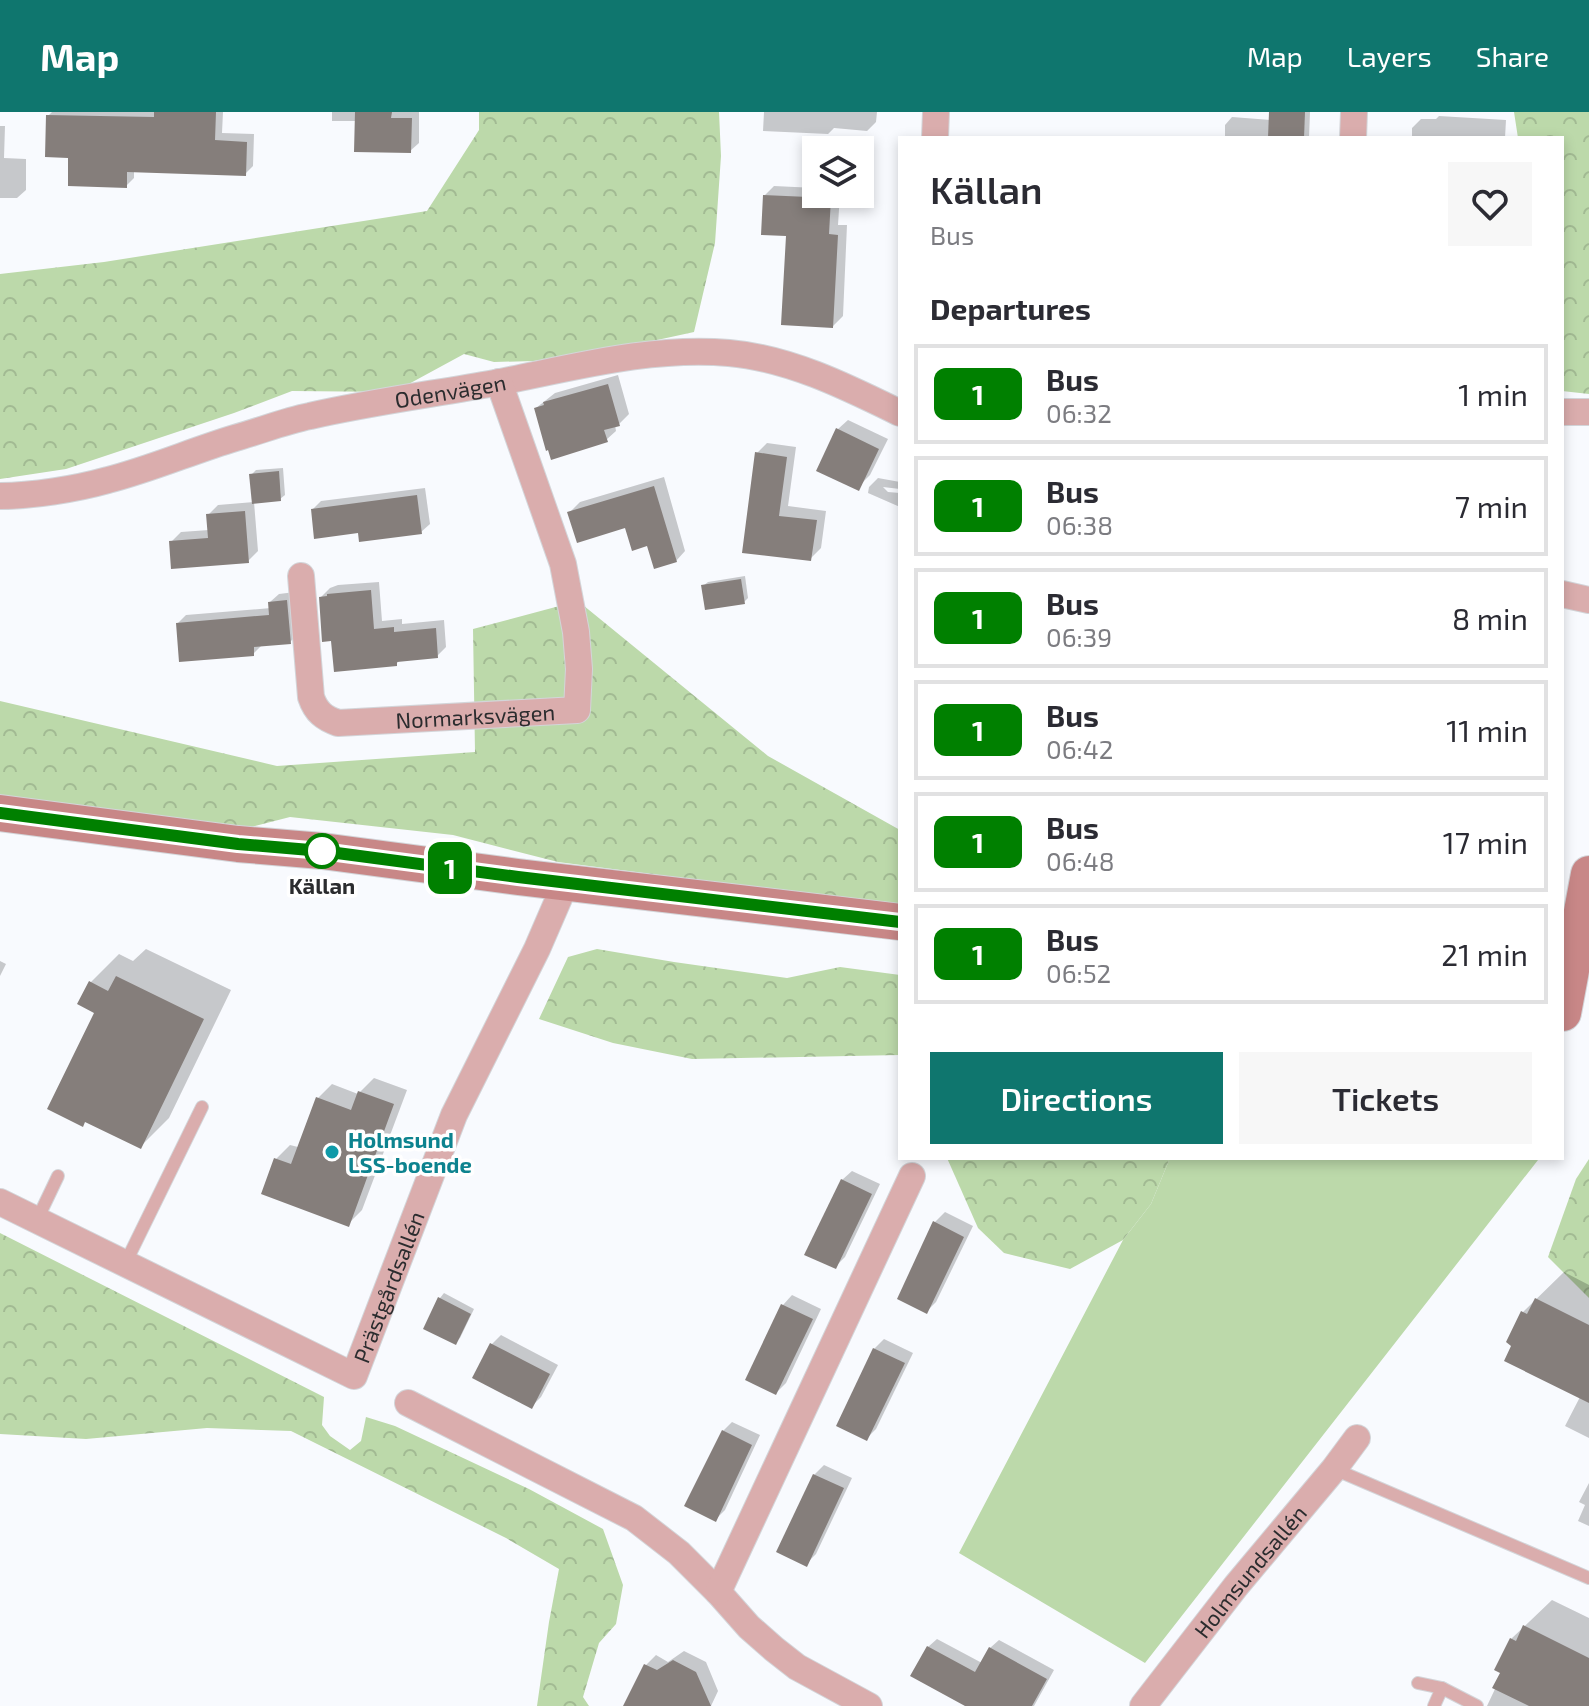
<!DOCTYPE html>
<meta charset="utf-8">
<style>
body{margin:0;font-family:"Exo 2",sans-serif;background:#f7f7f7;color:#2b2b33;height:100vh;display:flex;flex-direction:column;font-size:30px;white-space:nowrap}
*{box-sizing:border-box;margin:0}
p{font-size:26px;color:#7c7c81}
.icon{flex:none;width:44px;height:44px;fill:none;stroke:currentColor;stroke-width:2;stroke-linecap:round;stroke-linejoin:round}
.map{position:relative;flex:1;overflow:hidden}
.sheet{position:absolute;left:898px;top:24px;width:666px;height:1024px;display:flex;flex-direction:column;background:#fff;border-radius:0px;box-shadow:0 4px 12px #0003}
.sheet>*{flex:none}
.badge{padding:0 16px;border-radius:12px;font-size:28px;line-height:52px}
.buttons{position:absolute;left:802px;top:24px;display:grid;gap:16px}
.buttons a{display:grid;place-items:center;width:72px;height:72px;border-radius:0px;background:#fff;box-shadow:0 4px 12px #0003;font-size:40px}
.map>.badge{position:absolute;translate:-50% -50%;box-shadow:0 0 0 4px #fff}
h2{padding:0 32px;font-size:30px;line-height:72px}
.round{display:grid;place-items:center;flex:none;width:84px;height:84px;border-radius:0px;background:#f7f7f7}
.head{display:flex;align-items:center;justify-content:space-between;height:136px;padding:0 32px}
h1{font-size:38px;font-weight:600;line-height:60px}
.cta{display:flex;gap:16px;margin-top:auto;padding:16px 32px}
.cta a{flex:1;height:92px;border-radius:0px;background:#0f766e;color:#fff;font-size:32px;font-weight:600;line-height:92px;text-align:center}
.cta a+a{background:#f7f7f7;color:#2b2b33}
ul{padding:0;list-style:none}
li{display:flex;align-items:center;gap:24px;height:100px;margin:0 16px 12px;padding:0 16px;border:4px solid #e1e1e2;border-radius:0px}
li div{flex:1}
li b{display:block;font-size:30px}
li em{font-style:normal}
li .badge{min-width:88px;font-weight:700;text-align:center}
header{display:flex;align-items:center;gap:48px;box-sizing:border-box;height:112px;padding:0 40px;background:#0f766e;color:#fff}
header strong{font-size:38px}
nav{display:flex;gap:44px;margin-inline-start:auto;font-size:28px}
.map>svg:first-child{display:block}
.grass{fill:#bcd9aa}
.forest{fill:url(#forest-crowns)}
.shadow{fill:#0003}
.building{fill:#857e7b}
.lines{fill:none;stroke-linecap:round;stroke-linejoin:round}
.lane-casing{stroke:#d3d5d9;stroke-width:14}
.street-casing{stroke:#d3d5d9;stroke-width:28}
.secondary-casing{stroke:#d3d5d9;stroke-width:38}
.lane{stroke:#daadad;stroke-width:12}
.street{stroke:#daadad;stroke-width:26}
.secondary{stroke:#c88787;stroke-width:36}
.line-casing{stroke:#fff;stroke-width:18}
.line{stroke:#008000;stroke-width:12}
.stop-dot{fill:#fff;stroke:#008000;stroke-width:4}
.culture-dot{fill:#0f9aa8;stroke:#fff;stroke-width:3}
.labels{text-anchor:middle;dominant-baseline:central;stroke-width:7;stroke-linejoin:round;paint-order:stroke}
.street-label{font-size:22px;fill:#2b2c2e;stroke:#fff}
.stop-label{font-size:22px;font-weight:bold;fill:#2b2c2e;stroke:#fff}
.culture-label{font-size:22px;font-weight:bold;fill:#0d838f;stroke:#fff;text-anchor:start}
</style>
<header>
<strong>Map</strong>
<nav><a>Map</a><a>Layers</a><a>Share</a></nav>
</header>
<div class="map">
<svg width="1589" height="1594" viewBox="0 0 1589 1594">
<defs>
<pattern id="forest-crowns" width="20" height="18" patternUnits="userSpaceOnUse" patternTransform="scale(2)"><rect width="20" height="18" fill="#bcd9aa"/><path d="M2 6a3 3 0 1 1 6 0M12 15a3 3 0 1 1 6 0" fill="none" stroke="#a2ba93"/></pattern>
</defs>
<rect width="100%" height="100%" fill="#f8fafe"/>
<!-- grass -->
<path class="grass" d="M1170 1046H1537L1538 1048 1145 1551 959 1441 1123 1128 1151 1092Z"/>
<!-- forest -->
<g class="forest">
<path d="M479 0H719L721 44 715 131 694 220 648 230 534 249 494 250 464 242 394 280 292 279 234 301 66 357 0 367V162L104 150 427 99 479 18Z"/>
<path d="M1514 0H1589V282L1562 279V26H1518Z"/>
<path d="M578 489 768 644 900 718V794L558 750 453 723 290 705 247 716 0 685V589L277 654 475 640 473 517Z"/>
<path d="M597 837 674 850 787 866 840 855 900 863V943L692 947 613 931 539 907 568 845Z"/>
<path d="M947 1046H1170L1151 1092 1123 1128 1070 1157 1004 1141 978 1116Z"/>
<path d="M1589 1047V1186L1548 1145 1576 1067Z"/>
<path d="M0 1121 324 1285 322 1313 330 1324 350 1338 361 1329 366 1305 395 1314 529 1377 603 1417 623 1473 616 1512 599 1531 583 1585 589 1594H537L549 1510 559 1457 506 1426 291 1319 207 1316 86 1327 0 1322Z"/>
</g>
<!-- shadow -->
<g class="shadow">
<path d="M52 0H223L222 21 254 22 253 54 245 62 134 58V66L126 74 70 44 48 4Z"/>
<path d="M332 0H419V31L410 39 356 9H332Z"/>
<path d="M764 0H877L876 10 867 19 834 16 828 22 763 19Z"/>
<path d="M1271 0H1310L1309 26H1225V13L1232 5 1271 8Z"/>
<path d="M1439 4 1506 8 1505 26H1412V16L1421 7H1436Z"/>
<path d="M0 14H5L4 46 26 47V78L17 86H0Z"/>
<path d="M774 74 816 76V82H840L838 113H847L843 204 833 214 788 122 764 84Z"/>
<path d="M618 263 629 302 619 312 615 313 616 319 606 328 536 296 555 281Z"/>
<path d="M848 308 888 327 870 363 860 373 838 317Z"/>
<path d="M767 331 796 335 788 394 826 399 821 436 811 446 744 439 757 341Z"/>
<path d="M283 356 285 383 280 387 254 390 258 439 248 449 171 430 181 420 209 418 208 403 218 393 254 390 251 363 256 358Z"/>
<path d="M664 365 685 439 676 449 648 432 627 414 570 400 580 390Z"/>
<path d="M878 366 900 370V377L883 375 888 380 900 381V395L868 381 869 375Z"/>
<path d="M425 376 430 412 421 420 360 418 313 397 321 389Z"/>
<path d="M745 464 748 486 744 490 703 474 708 470Z"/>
<path d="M379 470 382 509 402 507V512L444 508 446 535 437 544 401 547 396 552 333 527 321 485 330 476 338 473Z"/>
<path d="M295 480 298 522 290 530 263 532 253 542 178 511 186 503 271 496 270 490 279 482Z"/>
<path d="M146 837 231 878 169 1006 140 1035 97 900 90 871 119 842 133 849Z"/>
<path d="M0 849 6 852 0 864Z"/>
<path d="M374 966 407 978 362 1098 348 1112 276 1047 290 1033 298 1035 318 986 332 972 358 982Z"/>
<path d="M852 1059 880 1072 845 1145 835 1155 842 1068Z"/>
<path d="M945 1100 973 1114 936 1190 927 1199 935 1110Z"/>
<path d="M1564 1160 1589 1173V1326L1565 1314 1580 1285 1523 1200Z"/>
<path d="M444 1181 474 1197 460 1226 455 1230 425 1216 440 1186Z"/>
<path d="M792 1183 821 1197 786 1271 776 1281 783 1193Z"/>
<path d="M501 1223 558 1253 541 1285 532 1294 491 1233Z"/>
<path d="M884 1227 913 1241 876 1317 866 1327 874 1237Z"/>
<path d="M732 1310 760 1323 725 1398 716 1407 723 1319Z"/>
<path d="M824 1353 852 1366 816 1442 806 1452 814 1363Z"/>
<path d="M1589 1371V1414L1578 1409 1585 1393 1579 1390Z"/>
<path d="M1552 1488 1589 1506V1594H1487L1503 1560 1511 1527Z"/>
<path d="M937 1527 982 1551 990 1536 999 1528 1054 1558 1034 1594H981L928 1535Z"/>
<path d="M684 1539 706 1550 718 1579 711 1594H639L628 1588 646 1553 656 1543 668 1550Z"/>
</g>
<!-- building -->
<g class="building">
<path d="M154 0H216L215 28 247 30 246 64 127 60V76L68 74V46L45 45 46 3 154 5Z"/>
<path d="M355 0H392L391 6H412L411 41 354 40Z"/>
<path d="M1269 0H1305L1304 26H1268Z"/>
<path d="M763 83 831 86 829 122 838 123 833 216 781 213 786 124 761 123Z"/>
<path d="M608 272 620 314 604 318 608 330 551 348 548 338 546 339 534 296 544 293 543 290Z"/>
<path d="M836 316 879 337 859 379 816 359Z"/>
<path d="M755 340 787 345 779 404 817 408 811 449 742 441Z"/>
<path d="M279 359 281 389 252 392 249 362Z"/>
<path d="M654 374 677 450 654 457 647 434 632 439 625 416 577 431 567 400Z"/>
<path d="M417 383 422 422 359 430 358 421 314 427 311 397Z"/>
<path d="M245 399 249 451 171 457 169 429 208 426 206 402Z"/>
<path d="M741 467 745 492 705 498 701 473Z"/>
<path d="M371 478 374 517 394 515V520L436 516 438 546 397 550V554L334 560 331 529 322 530 319 485 327 484V482Z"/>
<path d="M287 488 291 532 254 535V544L179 550 176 511 269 503 268 490Z"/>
<path d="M116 864 204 907 141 1037 85 1010 83 1015 47 997 94 901 77 892 89 869 108 879Z"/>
<path d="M358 979 394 992 349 1115 261 1082 274 1046 291 1052 316 985 351 998Z"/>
<path d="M841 1067 872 1082 836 1157 804 1143Z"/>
<path d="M933 1109 964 1125 927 1202 897 1187Z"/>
<path d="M438 1185 471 1202 456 1233 423 1217Z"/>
<path d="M1535 1186 1589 1213V1291L1504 1249 1511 1234 1506 1230 1521 1199 1527 1202Z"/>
<path d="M781 1192 813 1207 776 1283 745 1268Z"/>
<path d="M490 1231 550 1262 532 1297 472 1266Z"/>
<path d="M873 1236 905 1251 867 1329 836 1314Z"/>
<path d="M722 1318 752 1333 716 1410 684 1394Z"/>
<path d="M813 1362 844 1376 807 1455 776 1440Z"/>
<path d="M1523 1513 1589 1546V1594H1529L1492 1576 1500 1561 1494 1558 1510 1526 1516 1529Z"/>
<path d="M927 1534 975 1560 989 1535 1047 1567 1032 1594H965L910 1564Z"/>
<path d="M673 1548 696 1560 711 1594H623L644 1552 657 1558Z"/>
</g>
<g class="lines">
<!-- lane casing -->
<g class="lane-casing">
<g id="lane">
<path d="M37 1108 58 1064"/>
<path d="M125 1152 202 995"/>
<path d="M1334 1357 1589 1466"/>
<path d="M1418 1571 1442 1576 1434 1594"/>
<path d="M1442 1576 1477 1594"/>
</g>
</g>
<!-- street casing -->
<g class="street-casing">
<g id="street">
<path d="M935 26 936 0"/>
<path d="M1353 26 1354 0"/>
<path d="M1562 300H1589"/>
<path id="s1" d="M0 384C32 384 76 377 108 368 151 357 192 339 235 326 260 319 285 309 310 304 371 290 434 282 495 271 572 256 651 234 729 241 789 246 847 275 900 301"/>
<path id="s2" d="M301 464 311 585C316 600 324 606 338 611L577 598 579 557 576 520 563 452 499 270"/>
<path d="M1562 482 1589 488"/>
<path id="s3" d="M0 1090 354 1264 454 1003 537 837 566 770"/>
<path d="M408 1291 634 1406 679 1441 718 1480 749 1515 774 1537 797 1555 869 1594"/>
<path d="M718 1480 912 1064"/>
<path id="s4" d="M1143 1594 1236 1474 1334 1357 1357 1326"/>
</g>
</g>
<!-- secondary casing -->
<g class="secondary-casing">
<g id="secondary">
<path d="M0 701 238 732 322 739 518 765 900 810"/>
<path d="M1563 901 1589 762"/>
</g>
</g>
<!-- lane -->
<use href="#lane" class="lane"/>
<!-- street -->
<use href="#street" class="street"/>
<!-- secondary -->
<use href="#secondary" class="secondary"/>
</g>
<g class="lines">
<!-- line casing -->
<g class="line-casing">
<path id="line" d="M0 701 238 732 322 739 518 765 900 810"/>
</g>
<!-- line -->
<use href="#line" class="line"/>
</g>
<!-- markers -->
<circle class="stop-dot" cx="322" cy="739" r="16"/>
<circle class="culture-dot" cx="332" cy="1040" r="8"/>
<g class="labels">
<!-- street labels -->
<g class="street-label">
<text stroke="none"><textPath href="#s1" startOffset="464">Odenvägen</textPath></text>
<text stroke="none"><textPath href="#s2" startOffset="298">Normarksvägen</textPath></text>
<text stroke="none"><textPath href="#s3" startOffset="490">Prästgårdsallén</textPath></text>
<text stroke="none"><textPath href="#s4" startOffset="172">Holmsundsallén</textPath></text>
</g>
<!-- stop labels -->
<g class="stop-label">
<text x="322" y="773">Källan</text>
</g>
<!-- culture labels -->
<g class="culture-label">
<text x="348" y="1027">Holmsund<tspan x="348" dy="25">LSS-boende</tspan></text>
</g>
</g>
</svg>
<div class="buttons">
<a><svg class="icon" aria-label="layers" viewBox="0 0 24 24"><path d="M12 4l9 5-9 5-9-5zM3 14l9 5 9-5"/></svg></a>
</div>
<b class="badge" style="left:450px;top:756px;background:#008000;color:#fff">1</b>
<section class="sheet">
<div class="head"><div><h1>Källan</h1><p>Bus</p></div><a class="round"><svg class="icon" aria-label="heart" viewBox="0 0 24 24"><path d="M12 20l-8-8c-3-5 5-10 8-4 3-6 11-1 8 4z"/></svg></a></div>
<h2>Departures</h2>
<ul>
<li><span class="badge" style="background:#008000;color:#fff">1</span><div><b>Bus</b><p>06:32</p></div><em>1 min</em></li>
<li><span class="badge" style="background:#008000;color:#fff">1</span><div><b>Bus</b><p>06:38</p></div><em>7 min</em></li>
<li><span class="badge" style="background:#008000;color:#fff">1</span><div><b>Bus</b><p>06:39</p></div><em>8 min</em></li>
<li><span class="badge" style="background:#008000;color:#fff">1</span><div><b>Bus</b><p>06:42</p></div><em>11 min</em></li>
<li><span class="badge" style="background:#008000;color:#fff">1</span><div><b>Bus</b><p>06:48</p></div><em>17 min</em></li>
<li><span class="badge" style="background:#008000;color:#fff">1</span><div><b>Bus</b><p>06:52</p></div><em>21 min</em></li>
</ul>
<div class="cta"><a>Directions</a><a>Tickets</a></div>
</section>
</div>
